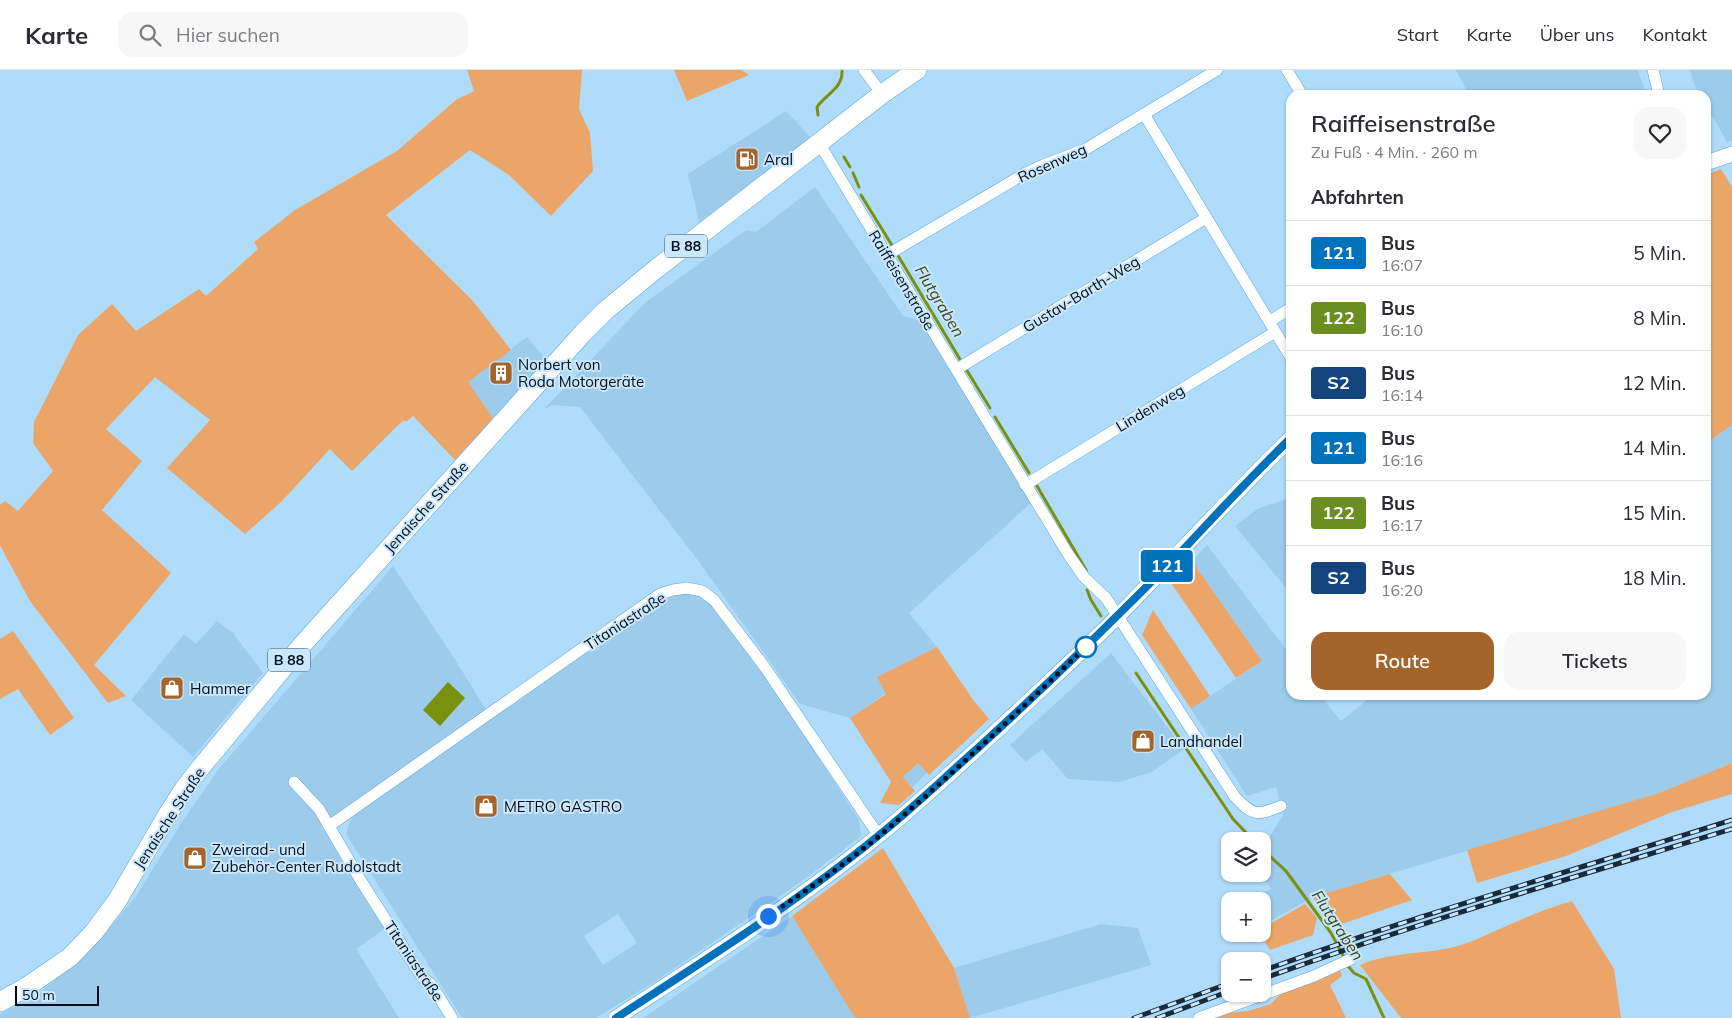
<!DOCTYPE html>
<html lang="de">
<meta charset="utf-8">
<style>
body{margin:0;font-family:Mulish,sans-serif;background:#f7f7f7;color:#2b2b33;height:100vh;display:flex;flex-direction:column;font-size:19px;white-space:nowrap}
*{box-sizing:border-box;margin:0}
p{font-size:16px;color:#7c7c81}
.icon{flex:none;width:28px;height:28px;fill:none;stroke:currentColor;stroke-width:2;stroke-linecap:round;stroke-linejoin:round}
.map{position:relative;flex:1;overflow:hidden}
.side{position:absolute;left:1286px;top:20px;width:425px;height:610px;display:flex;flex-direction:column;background:#fff;border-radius:15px;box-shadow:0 1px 4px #0004}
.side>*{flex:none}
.badge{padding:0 10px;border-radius:4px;font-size:18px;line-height:32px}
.fabs{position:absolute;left:1221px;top:762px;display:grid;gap:10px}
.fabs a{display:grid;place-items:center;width:50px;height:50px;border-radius:10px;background:#fff;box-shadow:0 1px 4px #0004;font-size:25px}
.scale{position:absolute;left:15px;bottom:12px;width:84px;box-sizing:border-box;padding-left:5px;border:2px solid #000e1c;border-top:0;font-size:14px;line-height:18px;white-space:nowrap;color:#000e1c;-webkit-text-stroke:4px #cae7fc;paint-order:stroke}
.you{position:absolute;width:25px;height:25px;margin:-12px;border:4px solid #fff;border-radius:50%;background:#1a73e8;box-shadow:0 0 0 8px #1a73e833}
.map>.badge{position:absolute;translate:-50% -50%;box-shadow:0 0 0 2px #fff}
h2{padding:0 25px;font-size:19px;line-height:45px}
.round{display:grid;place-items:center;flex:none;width:52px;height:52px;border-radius:15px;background:#f7f7f7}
.summary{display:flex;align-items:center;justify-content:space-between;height:85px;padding:0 25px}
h1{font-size:24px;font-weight:600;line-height:38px}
.button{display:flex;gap:10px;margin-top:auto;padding:10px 25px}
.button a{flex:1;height:58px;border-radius:15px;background:#a3652b;color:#fff;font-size:20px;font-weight:600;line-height:58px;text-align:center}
.button a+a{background:#f7f7f7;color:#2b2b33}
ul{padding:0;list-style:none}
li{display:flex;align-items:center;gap:15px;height:65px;padding:0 25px;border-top:1px solid #e1e1e2}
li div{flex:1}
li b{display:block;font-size:19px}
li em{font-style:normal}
li .badge{min-width:55px;font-weight:700;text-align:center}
header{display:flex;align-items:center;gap:30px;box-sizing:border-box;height:70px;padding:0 25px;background:#fff;border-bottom:1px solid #e1e1e2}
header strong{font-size:24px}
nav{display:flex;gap:28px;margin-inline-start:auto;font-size:18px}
.search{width:350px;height:45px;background:#f7f7f7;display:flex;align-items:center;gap:12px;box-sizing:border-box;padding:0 18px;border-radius:15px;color:#7c7c81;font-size:19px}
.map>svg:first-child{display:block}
.built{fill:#9ccbec;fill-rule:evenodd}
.green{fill:#eca568}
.water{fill:#7a910e}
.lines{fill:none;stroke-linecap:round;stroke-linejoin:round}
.stream{stroke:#7a910e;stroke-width:3}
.minor-casing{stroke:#5aa5d8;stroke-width:12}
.tertiary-casing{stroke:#5aa5d8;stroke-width:16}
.primary-casing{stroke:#5aa5d8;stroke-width:20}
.minor{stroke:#fff;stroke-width:11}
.tertiary{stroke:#fff;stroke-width:15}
.primary{stroke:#fff;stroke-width:19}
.rail-casing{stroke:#192b3b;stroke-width:5}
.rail{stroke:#cae7fc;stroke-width:3;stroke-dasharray:9;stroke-linecap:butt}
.line-casing{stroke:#fff;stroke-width:11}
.line{stroke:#0072bc;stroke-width:8}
.walk{stroke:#000e1c;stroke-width:5;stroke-dasharray:0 9}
.stop-dot{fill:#fff;stroke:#0072bc;stroke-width:2.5}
.labels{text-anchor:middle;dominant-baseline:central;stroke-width:4;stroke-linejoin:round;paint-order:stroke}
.shield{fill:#cae7fc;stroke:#3d4f5f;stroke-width:1}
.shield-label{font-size:14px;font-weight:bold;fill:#000e1c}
.poi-label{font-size:15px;fill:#000e1c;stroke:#cae7fc;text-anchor:start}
.street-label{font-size:15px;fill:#000e1c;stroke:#cae7fc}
.water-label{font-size:16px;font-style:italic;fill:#3b4617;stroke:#cae7fc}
</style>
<header>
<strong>Karte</strong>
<div class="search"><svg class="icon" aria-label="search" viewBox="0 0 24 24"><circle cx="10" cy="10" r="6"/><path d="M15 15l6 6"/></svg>Hier suchen</div>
<nav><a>Start</a><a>Karte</a><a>Über uns</a><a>Kontakt</a></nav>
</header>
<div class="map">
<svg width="1732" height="948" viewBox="0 0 1732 948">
<rect width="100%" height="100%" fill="#b0dcfc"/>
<!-- built -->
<g class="built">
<path d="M1456 0H1638L1646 25H1469Z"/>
<path d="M1689 0H1732V71L1727 72 1706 35V25H1700L1694 14 1690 1Z"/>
<path d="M786 41 812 69 699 152 688 104Z"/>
<path d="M815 117 903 246 919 250 1031 433 909 543 937 577 877 607 886 623 850 648 800 634 697 489 580 337 553 335 544 339 646 232 746 160 756 162Z"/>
<path d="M527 267 547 290 493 348 467 312Z"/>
<path d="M1732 355V693L1659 723 1313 827 1263 855 1262 831H1253V826L1271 819 1262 804V773L1270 766 1283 745 1276 717 1247 726 1191 639 1262 591 1192 491 1207 475 1291 586V625H1320L1341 651 1373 625H1706V373Z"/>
<path d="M1291 420V524L1235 456 1259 438 1287 429Z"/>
<path d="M393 496 456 591 486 640 321 756 386 858 356 879 399 948H0V944L35 926 86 885 135 828 180 755 218 700Z"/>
<path d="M689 522 702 526 714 536 760 597 859 750 861 766 814 802 775 830 659 909 596 948H462L346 764 349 754 354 745 405 708 585 583 600 580 596 574 665 527ZM618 844 637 873 603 895 584 866Z"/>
<path d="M217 551 233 563 263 603 193 687 131 630 184 564 196 574Z"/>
<path d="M1111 583 1184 679 1152 702 1119 712 1068 709 1042 679 1026 692 1010 675Z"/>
<path d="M918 693 927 703 912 717 903 707Z"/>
<path d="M792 846 855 948H643L665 933Z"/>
<path d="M1101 854 1138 858 1151 895 970 948 954 898Z"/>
</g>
<!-- green -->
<g class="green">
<path d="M467 0H582L579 39 590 63 593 101 551 146 509 105 470 80 386 145 473 231 511 280 468 312 493 348 455 390 413 346 407 351H403L398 355 352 401 330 379 282 431 245 464 167 398 210 350 155 307 106 359 142 391 102 440 171 503 94 595 126 626 108 633 30 531 4 483 0 475V435L5 431 18 441 53 401 33 373 34 352 78 265 112 234 136 261 199 219 206 226 258 179 254 172 295 140 397 81 456 30 474 21Z"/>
<path d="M674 0H741L749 5 687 31Z"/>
<path d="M1721 99 1732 117V355L1706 373V111L1709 104Z"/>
<path d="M1192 491 1262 591 1236 608 1171 513Z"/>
<path d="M1153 540 1210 626 1191 639 1142 565Z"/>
<path d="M13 561 74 648 50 665 18 619 0 629V569Z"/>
<path d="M937 577 974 631 989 649 929 705 918 693 903 707 915 721 899 735 880 733 891 712 850 648 886 624 877 607Z"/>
<path d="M1732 693V724L1672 742 1566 786 1477 813 1467 780 1659 723Z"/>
<path d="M883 778 954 898 970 948H855L792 846Z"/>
<path d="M1390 804 1412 830 1333 857 1313 827Z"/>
<path d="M1572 831 1614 899 1621 948H1401L1360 895C1392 881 1428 885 1461 875 1479 869 1494 861 1511 854 1531 845 1551 837 1572 831Z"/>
<path d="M1305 834 1317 848 1313 865 1270 880 1260 864H1262L1263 858Z"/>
<path d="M1340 900 1342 906 1330 915 1346 948H1214L1227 943 1248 941 1271 934 1283 921Z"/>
</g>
<!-- water -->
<path class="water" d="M448 612 465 628 440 656 423 640Z"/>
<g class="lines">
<!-- stream -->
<g class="stream">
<path d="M818 45 817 37C826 24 843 18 842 1"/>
<path d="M844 87 850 97"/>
<path d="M853 103 859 117"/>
<path d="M861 125 893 177"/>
<path d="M897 184 961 291"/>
<path d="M966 299 990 338"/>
<path d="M995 347 1029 403"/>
<path d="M1037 416 1086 500 1087 504"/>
<path d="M1087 520 1091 530 1101 546"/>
<path d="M1136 603 1233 749 1254 771"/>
<path d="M1262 779 1286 801 1331 863 1345 889"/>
<path d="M1347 895 1354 903 1366 909 1384 948"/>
</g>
<!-- minor casing -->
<g class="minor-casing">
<g id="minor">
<path d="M864 0 882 24"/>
<path d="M1287 0 1302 25"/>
<path d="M1653 0 1659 25"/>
<path d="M1144 44 1291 288"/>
<path d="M819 73 1068 484 1084 507 1106 528 1235 727C1253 746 1257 746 1281 736"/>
<path d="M887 185 1024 104 1041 96 1086 79 1217 0"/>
<path d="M1270 251 1291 238"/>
<path d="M957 299 1206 148"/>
<path d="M1025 415 1275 262"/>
<path d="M294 712 319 739 361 811 422 907 431 914 452 948"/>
<path d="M329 756 660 524 673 520 687 518 702 521 714 530 764 596 879 766"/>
<path d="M1199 948 1314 906 1351 889"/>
</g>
</g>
<!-- tertiary casing -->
<g class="tertiary-casing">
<g id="tertiary">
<path d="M1706 93 1732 84"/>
<path d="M616 948C705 890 796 833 878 766 927 727 972 683 1018 641 1052 609 1086 578 1119 545 1177 486 1232 425 1291 368"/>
</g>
</g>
<!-- primary casing -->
<g class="primary-casing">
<path id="primary" d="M0 932 28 916 70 887 94 862 117 831 168 744 184 719 201 697 303 574 583 263 606 240 656 199 882 24 917 0"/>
</g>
<!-- minor -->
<use href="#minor" class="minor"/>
<!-- tertiary -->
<use href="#tertiary" class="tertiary"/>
<!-- primary -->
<use href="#primary" class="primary"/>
<!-- rail casing -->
<g class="rail-casing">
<g id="rail">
<path d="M1262 901C1417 845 1575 800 1732 750"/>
<path d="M1262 909C1417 853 1575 807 1732 759"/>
<path d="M1134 948 1230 913"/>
<path d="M1157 948 1230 921"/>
</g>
</g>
<!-- rail -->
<use href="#rail" class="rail"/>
</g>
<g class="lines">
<!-- line casing -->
<g class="line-casing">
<path id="line" d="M616 948C705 890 796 833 878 766 913 738 945 707 979 677 1047 615 1114 550 1179 484 1216 445 1252 405 1291 368"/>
</g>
<!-- line -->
<use href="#line" class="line"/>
<!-- walk -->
<path class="walk" d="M768 846C806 821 844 795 879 766 952 705 1021 639 1090 573L1086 577"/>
</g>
<!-- icons -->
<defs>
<g id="fuel-square" transform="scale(1.25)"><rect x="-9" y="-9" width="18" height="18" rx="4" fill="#a3652b" stroke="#cae7fc"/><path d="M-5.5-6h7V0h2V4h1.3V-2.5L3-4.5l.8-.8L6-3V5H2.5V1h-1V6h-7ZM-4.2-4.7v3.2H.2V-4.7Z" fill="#fff"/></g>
<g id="building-square" transform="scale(1.25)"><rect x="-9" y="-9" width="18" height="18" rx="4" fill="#a3652b" stroke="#cae7fc"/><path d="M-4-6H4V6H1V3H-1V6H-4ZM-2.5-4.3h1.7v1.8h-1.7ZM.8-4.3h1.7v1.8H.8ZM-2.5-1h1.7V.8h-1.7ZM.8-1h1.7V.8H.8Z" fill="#fff"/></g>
<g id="shop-square" transform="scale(1.25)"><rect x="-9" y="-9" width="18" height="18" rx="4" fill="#a3652b" stroke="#cae7fc"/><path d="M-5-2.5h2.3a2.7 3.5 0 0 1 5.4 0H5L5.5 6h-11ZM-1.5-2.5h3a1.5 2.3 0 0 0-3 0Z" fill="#fff"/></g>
</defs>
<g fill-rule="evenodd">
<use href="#fuel-square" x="747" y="89"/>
<use href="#building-square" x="501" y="303"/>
<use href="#shop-square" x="172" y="618"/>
<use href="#shop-square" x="1143" y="671"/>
<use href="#shop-square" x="486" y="736"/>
<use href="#shop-square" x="195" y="788"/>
</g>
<!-- markers -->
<circle class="stop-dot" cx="1086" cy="577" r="10"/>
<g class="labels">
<!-- shield labels -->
<g class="shield">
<rect x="665" y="164.5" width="42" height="23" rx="4"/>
<rect x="268" y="578.5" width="42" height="23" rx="4"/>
</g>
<g class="shield-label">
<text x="686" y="176">B 88</text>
<text x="289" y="590">B 88</text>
</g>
<!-- poi labels -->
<g class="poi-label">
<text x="764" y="89">Aral</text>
<text x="518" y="294">Norbert von<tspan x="518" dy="17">Roda Motorgeräte</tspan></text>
<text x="190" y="618">Hammer</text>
<text x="1160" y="671">Landhandel</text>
<text x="504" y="736">METRO GASTRO</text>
<text x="212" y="779">Zweirad- und<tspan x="212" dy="17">Zubehör-Center Rudolstadt</tspan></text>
</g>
<!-- street labels -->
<g class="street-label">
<text transform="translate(1052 93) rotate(-24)">Rosenweg</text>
<text transform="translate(902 210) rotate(59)">Raiffeisenstraße</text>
<text transform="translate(1081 224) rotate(-31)">Gustav-Barth-Weg</text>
<text transform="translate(1150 338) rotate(-31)">Lindenweg</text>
<text transform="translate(426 437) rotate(-48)">Jenaische Straße</text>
<text transform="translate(625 551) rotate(-33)">Titaniastraße</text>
<text transform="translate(169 748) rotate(-57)">Jenaische Straße</text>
<text transform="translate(414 891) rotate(56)">Titaniastraße</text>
</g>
<!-- water labels -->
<g class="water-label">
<text transform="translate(940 231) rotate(59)">Flutgraben</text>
<text transform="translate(1338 855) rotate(57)">Flutgraben</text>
</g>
</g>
</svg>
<div class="fabs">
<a><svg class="icon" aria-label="layers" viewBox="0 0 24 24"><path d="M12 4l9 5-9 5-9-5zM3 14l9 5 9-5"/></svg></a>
<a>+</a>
<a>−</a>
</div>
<div class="scale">50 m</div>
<div class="you" style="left:768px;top:846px"></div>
<b class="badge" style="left:1167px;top:496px;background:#0072bc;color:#fff">121</b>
<section class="side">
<div class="summary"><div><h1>Raiffeisenstraße</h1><p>Zu Fuß · 4 Min. · 260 m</p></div><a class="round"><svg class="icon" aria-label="heart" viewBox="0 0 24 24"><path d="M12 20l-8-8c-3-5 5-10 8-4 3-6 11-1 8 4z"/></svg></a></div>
<h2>Abfahrten</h2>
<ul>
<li><span class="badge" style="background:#0072bc;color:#fff">121</span><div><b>Bus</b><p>16:07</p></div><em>5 Min.</em></li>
<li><span class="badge" style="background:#6b8e23;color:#fff">122</span><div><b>Bus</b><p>16:10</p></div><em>8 Min.</em></li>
<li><span class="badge" style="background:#13447e;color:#fff">S2</span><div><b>Bus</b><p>16:14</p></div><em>12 Min.</em></li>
<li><span class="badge" style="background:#0072bc;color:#fff">121</span><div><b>Bus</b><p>16:16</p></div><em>14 Min.</em></li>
<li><span class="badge" style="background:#6b8e23;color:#fff">122</span><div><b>Bus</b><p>16:17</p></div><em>15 Min.</em></li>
<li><span class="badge" style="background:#13447e;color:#fff">S2</span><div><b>Bus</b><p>16:20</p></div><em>18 Min.</em></li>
</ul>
<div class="button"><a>Route</a><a>Tickets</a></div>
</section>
</div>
